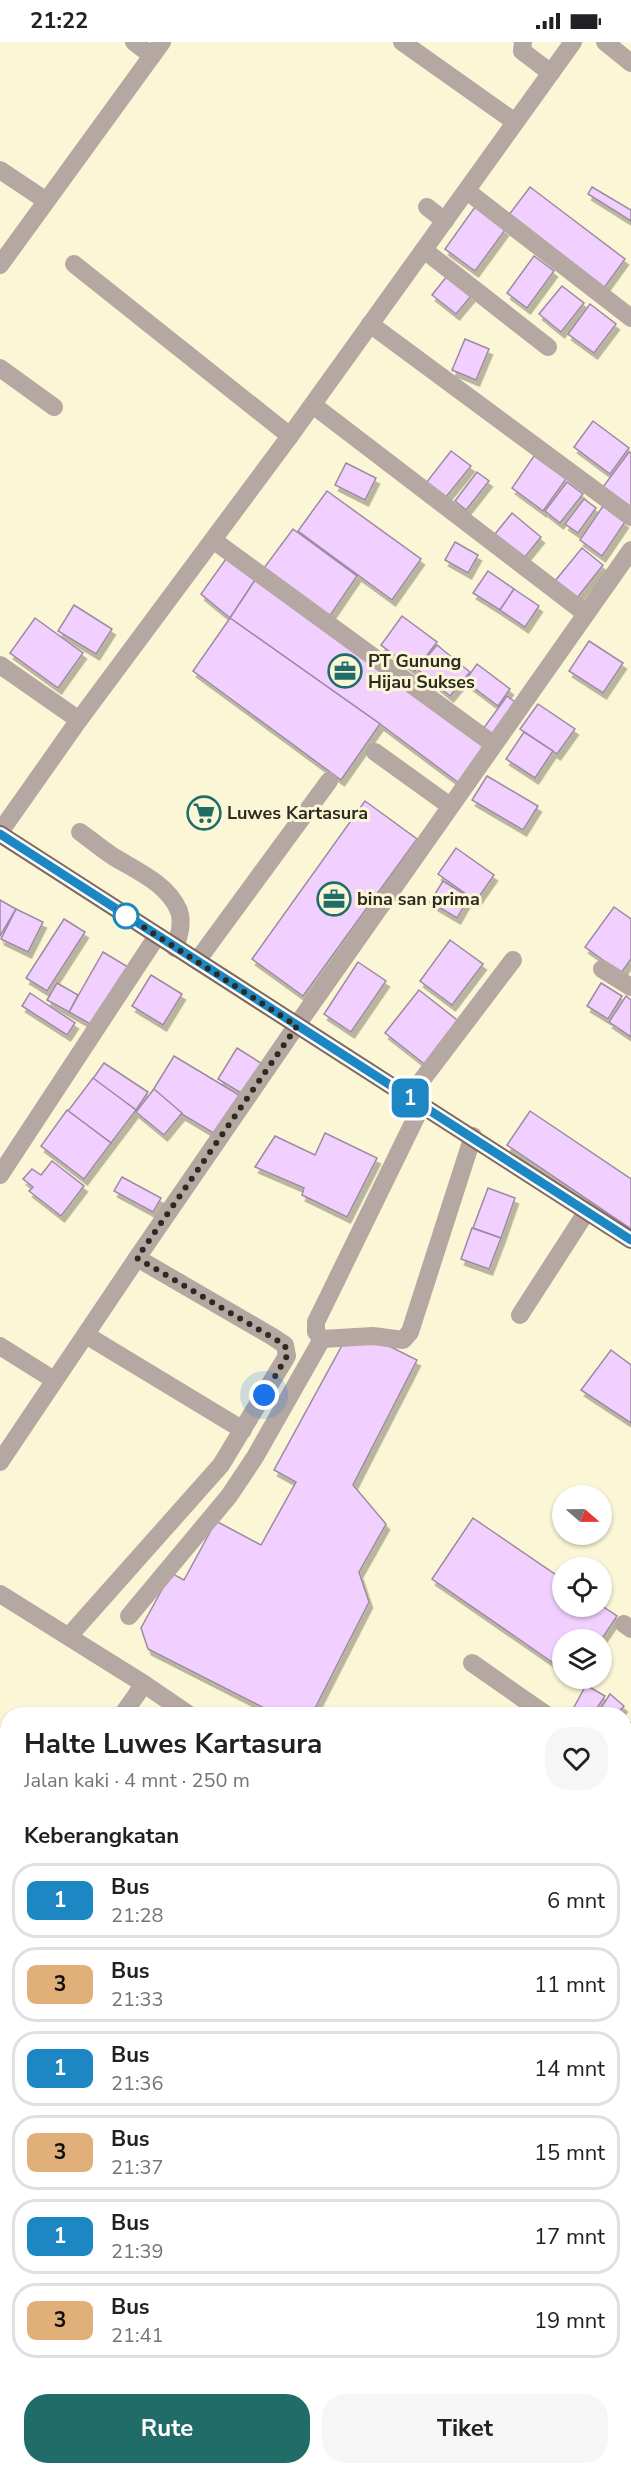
<!DOCTYPE html>
<html lang="id">
<meta charset="utf-8">
<style>
body{margin:0;font-family:"Nunito Sans",sans-serif;background:#f6f6f6;color:#202124;height:100vh;display:flex;flex-direction:column;font-size:22px;white-space:nowrap}
*{box-sizing:border-box;margin:0}
p{font-size:20px;color:#757577}
.icon{flex:none;width:33px;height:33px;fill:none;stroke:currentColor;stroke-width:2;stroke-linecap:round;stroke-linejoin:round}
.map{position:relative;flex:1;overflow:hidden}
.side{position:absolute;left:0px;top:1665px;width:632px;height:768px;display:flex;flex-direction:column;background:#fff;border-radius:24px 24px 0 0;box-shadow:0 2px 4px #0004}
.side>*{flex:none}
.badge{padding:0 12px;border-radius:9px;font-size:21px;line-height:39px}
.needle{width:39px;rotate:110deg}
.tools{position:absolute;left:552px;top:1443px;display:grid;gap:12px}
.tools a{display:grid;place-items:center;width:60px;height:60px;border-radius:50%;background:#fff;box-shadow:0 2px 4px #0004;font-size:30px}
.you{position:absolute;width:30px;height:30px;margin:-15px;border:4px solid #fff;border-radius:50%;background:#1a73e8;box-shadow:0 0 0 9px #1a73e833}
.map>.badge{position:absolute;translate:-50% -50%;box-shadow:0 0 0 3px #fff}
h2{padding:0 24px;font-size:22px;line-height:54px}
.round{display:grid;place-items:center;flex:none;width:63px;height:63px;border-radius:24px;background:#f6f6f6}
.summary{display:flex;align-items:center;justify-content:space-between;height:102px;padding:0 24px}
h1{font-size:28px;font-weight:700;line-height:45px}
.button{display:flex;gap:12px;margin-top:auto;padding:12px 24px}
.button a{flex:1;height:69px;border-radius:24px;background:#206c69;color:#fff;font-size:24px;font-weight:700;line-height:69px;text-align:center}
.button a+a{background:#f6f6f6;color:#202124}
ul{padding:0;list-style:none}
li{display:flex;align-items:center;gap:18px;height:75px;margin:0 12px 9px;padding:0 12px;border:3px solid #e0e0e0;border-radius:24px}
li div{flex:1}
li b{display:block;font-size:22px}
li em{font-style:normal}
li .badge{min-width:66px;font-weight:700;text-align:center}
.status{display:flex;justify-content:space-between;align-items:center;height:42px;padding:0 30px;background:#fff;direction:ltr}
.status svg{height:16px;fill:currentColor}
.map>svg:first-child{display:block}
.building{fill:#f1cffe;stroke:#9c8aa3;stroke-width:1.5;filter:url(#shadow)}
.lines{fill:none;stroke-linecap:round;stroke-linejoin:round}
.minor{stroke:#b5a7a1;stroke-width:18}
.major{stroke:#80675d;stroke-width:18}
.line-casing{stroke:#fff;stroke-width:14}
.line{stroke:#1d87c4;stroke-width:9}
.walk{stroke:#2d2b1f;stroke-width:6;stroke-dasharray:0 10.8}
.stop-dot{fill:#fff;stroke:#1d87c4;stroke-width:3}
.labels{text-anchor:middle;dominant-baseline:central;stroke-width:6;stroke-linejoin:round;paint-order:stroke}
.poi-label{font-size:18px;font-weight:bold;fill:#2d2b1f;stroke:#fbf6d6;text-anchor:start}
</style>
<div class="status"><b>21:22</b><svg viewBox="0 0 49 12"><path d="M0 12V9h3v3zM5 12V6h3v6zM10 12V3h3v9zM15 12V0h3v12zM26 1h20v11H26zM47 4h2v5h-2z"/></svg></div>
<div class="map">
<svg width="631" height="2433" viewBox="0 0 631 2433">
<defs>
<filter id="shadow"><feDropShadow dx="3.5" dy="6" stdDeviation="0" flood-color="#0004"/></filter>
</defs>
<rect width="100%" height="100%" fill="#fbf6d6"/>
<!-- building -->
<g class="building">
<path d="M530 145 625 217 601 250 505 178Z"/>
<path d="M592 145 631 168V179L588 152Z"/>
<path d="M475 165 505 188 475 229 445 207Z"/>
<path d="M534 214 554 229 527 266 507 251Z"/>
<path d="M447 234 471 254 456 272 432 253Z"/>
<path d="M562 244 584 261 561 290 539 272Z"/>
<path d="M590 262 616 282 594 311 568 292Z"/>
<path d="M465 297 489 307 476 338 452 328Z"/>
<path d="M593 379 629 406 610 432 574 405Z"/>
<path d="M451 409 471 424 445 456 426 441Z"/>
<path d="M629 410 631 411V466L603 445Z"/>
<path d="M534 414 566 437 543 469 512 446Z"/>
<path d="M346 421 376 436 365 458 335 443Z"/>
<path d="M477 430 489 439 466 468 455 459Z"/>
<path d="M567 440 583 452 560 481 545 469Z"/>
<path d="M327 449 421 517 392 558 298 489Z"/>
<path d="M584 457 596 466 578 491 565 482Z"/>
<path d="M603 464 625 480 602 514 580 498Z"/>
<path d="M512 471 541 495 524 516 495 492Z"/>
<path d="M293 487 357 534 327 578 261 530Z"/>
<path d="M455 500 478 513 468 531 445 518Z"/>
<path d="M582 506 603 523 577 556 555 539Z"/>
<path d="M228 514 257 535 230 576 201 552Z"/>
<path d="M488 529 514 547 500 568 473 551Z"/>
<path d="M257 535 487 704 459 741 380 682 230 576Z"/>
<path d="M514 547 539 564 525 585 500 568Z"/>
<path d="M74 563 112 587 96 612 58 589Z"/>
<path d="M402 574 437 600 415 629 381 603Z"/>
<path d="M35 576 83 611 58 646 10 611Z"/>
<path d="M230 576 380 682 341 738 193 629Z"/>
<path d="M589 599 623 621 603 651 569 629Z"/>
<path d="M437 603 470 630 450 654 417 627Z"/>
<path d="M477 622 510 647 498 664 465 639Z"/>
<path d="M507 654 519 663 495 696 483 687Z"/>
<path d="M538 662 575 687 557 712 520 687Z"/>
<path d="M524 690 553 709 535 736 506 717Z"/>
<path d="M487 734 538 764 523 788 472 758Z"/>
<path d="M365 759 417 797 303 954 252 917Z"/>
<path d="M456 806 494 833 476 859 438 832Z"/>
<path d="M443 839 469 855 457 876 430 860Z"/>
<path d="M0 858 16 867 0 894Z"/>
<path d="M614 865 631 877V917L621 931 585 905Z"/>
<path d="M16 867 43 880 28 910 1 897Z"/>
<path d="M64 877 85 890 47 949 26 936Z"/>
<path d="M450 898 483 922 452 963 420 939Z"/>
<path d="M103 910 128 925 94 984 69 970Z"/>
<path d="M358 920 386 939 351 990 324 972Z"/>
<path d="M151 933 182 952 163 983 132 964Z"/>
<path d="M57 941 78 953 69 970 47 958Z"/>
<path d="M601 941 622 954 608 977 587 964Z"/>
<path d="M419 948 461 981 427 1024 385 991Z"/>
<path d="M30 951 75 981 67 993 22 964Z"/>
<path d="M626 954 631 958V995L609 980Z"/>
<path d="M237 1006 264 1023 246 1054 218 1037Z"/>
<path d="M174 1014 239 1053 215 1092 150 1053Z"/>
<path d="M104 1021 148 1050 136 1068 92 1038Z"/>
<path d="M93 1036 136 1068 111 1101 68 1069Z"/>
<path d="M154 1047 182 1071 164 1093 136 1070Z"/>
<path d="M67 1068 111 1101 84 1137 41 1104Z"/>
<path d="M530 1069 631 1137V1187L507 1103Z"/>
<path d="M325 1091 377 1116 347 1175 302 1153 304 1146 255 1125 275 1094 315 1113Z"/>
<path d="M52 1119 84 1144 61 1174 29 1149 33 1145 23 1137 32 1127 41 1133Z"/>
<path d="M122 1135 161 1156 153 1170 114 1149Z"/>
<path d="M488 1146 515 1156 501 1196 473 1186Z"/>
<path d="M472 1186 501 1196 489 1227 461 1217Z"/>
<path d="M369 1294 417 1318 353 1443 386 1482 359 1530 369 1560 312 1672H276L148 1607 141 1586 171 1531 184 1538 216 1479 261 1503 296 1440 274 1428 345 1298Z"/>
<path d="M611 1308 631 1323V1381L581 1348Z"/>
<path d="M473 1476 562 1537V1564H602L617 1574 601 1598H562V1627L432 1537Z"/>
<path d="M586 1643 605 1654 593 1672H579L572 1669Z"/>
<path d="M610 1652 624 1664 617 1672H597Z"/>
<path d="M624 1677 631 1681 629 1704 624 1700Z"/>
<path d="M624 1824 631 1830V1855L624 1849Z"/>
<path d="M628 1862 631 1864V1887L624 1882V1867Z"/>
<path d="M624 1906 631 1910V1930L628 1934 624 1932Z"/>
<path d="M624 2090 631 2094V2112L625 2121Z"/>
<path d="M624 2154 631 2158V2189L624 2185Z"/>
<path d="M624 2374 631 2379V2415L626 2423Z"/>
<path d="M453 2426H488L484 2433H455L450 2430Z"/>
<path d="M522 2426H564L560 2433H517Z"/>
</g>
<g class="lines">
<!-- minor -->
<g class="minor">
<path d="M134 0 152 14"/>
<path d="M402 0 515 80"/>
<path d="M523 0 522 9 551 31"/>
<path d="M605 0 631 21"/>
<path d="M0 128 45 158"/>
<path d="M467 149 631 276"/>
<path d="M427 165 445 179"/>
<path d="M424 208 548 305"/>
<path d="M74 222 290 394"/>
<path d="M0 223 162 0"/>
<path d="M370 282 631 475"/>
<path d="M0 326 54 365"/>
<path d="M313 363 585 571"/>
<path d="M213 498 493 702"/>
<path d="M0 623 79 678"/>
<path d="M375 710 450 764"/>
<path d="M0 790 76 682 290 394 573 0"/>
<path d="M80 790C91 798 102 807 114 815 137 829 168 842 179 869 183 881 179 894 175 906"/>
<path d="M197 919 329 739"/>
<path d="M602 927 631 945"/>
<path d="M409 1055 513 918"/>
<path d="M0 1133 157 894"/>
<path d="M520 1273 587 1169"/>
<path d="M86 1293 243 1388"/>
<path d="M322 1297 373 1294 403 1298 410 1290 473 1094"/>
<path d="M0 1304 54 1338"/>
<path d="M0 1420 137 1216 297 983 631 508"/>
<path d="M0 1552 144 1642 188 1672"/>
<path d="M129 1574 229 1454 255 1415 322 1297 316 1290V1280L422 1063"/>
<path d="M624 1582 631 1587"/>
<path d="M69 1594 221 1423 287 1314 285 1303 273 1295 137 1216"/>
<path d="M472 1621 545 1672"/>
<path d="M123 1672 144 1642"/>
<path d="M624 1729 631 1733"/>
<path d="M624 1779 631 1768"/>
<path d="M0 1856 8 1844"/>
<path d="M624 1890 631 1894"/>
<path d="M624 1939 631 1944"/>
<path d="M624 1997 631 2002"/>
<path d="M624 2144 631 2149"/>
<path d="M243 2426 254 2433"/>
<path d="M416 2426 427 2433"/>
<path d="M609 2426 620 2433"/>
<path d="M162 2433 167 2426"/>
</g>
<!-- major -->
<path class="major" d="M0 792 631 1198"/>
</g>
<g class="lines">
<!-- line casing -->
<g class="line-casing">
<path id="line" d="M0 792 631 1198"/>
</g>
<!-- line -->
<use href="#line" class="line"/>
<!-- walk -->
<path class="walk" d="M126 874 117 868 297 984 137 1216 285 1303 287 1314 264 1353"/>
</g>
<!-- icons -->
<defs>
<g id="office-ring" transform="scale(1.725)"><circle r="9.5" fill="#fbf6d6" stroke="#206c69" stroke-width="1.5"/><path d="M-6-3h4V-5.5h4V-3h4V5H-6ZM-1-4.5V-3h2v-1.5ZM-6 0V1H6V0Z" fill="#206c69"/></g>
<g id="supermarket-ring" transform="scale(1.725)"><circle r="9.5" fill="#fbf6d6" stroke="#206c69" stroke-width="1.5"/><path d="M-6-5.5h2.5l.6 2H6L4.5 2H-2.5L-4.4-4H-6ZM-1.5 3.2a1.3 1.3 0 1 0 .1 0ZM3 3.2a1.3 1.3 0 1 0 .1 0Z" fill="#206c69"/></g>
</defs>
<g fill-rule="evenodd">
<use href="#office-ring" x="345" y="629"/>
<use href="#supermarket-ring" x="204" y="771"/>
<use href="#office-ring" x="334" y="857"/>
</g>
<!-- markers -->
<circle class="stop-dot" cx="126" cy="874" r="12"/>
<g class="labels">
<!-- poi labels -->
<g class="poi-label">
<text x="368" y="619">PT Gunung<tspan x="368" dy="21">Hijau Sukses</tspan></text>
<text x="227" y="771">Luwes Kartasura</text>
<text x="357" y="857">bina san prima</text>
</g>
</g>
</svg>
<div class="tools">
<a><svg class="needle" viewBox="-14 -14 28 28"><path d="M0-13l5 13h-10z" fill="#e53935"/><path d="M0 13l5-13h-10z" fill="#757577"/></svg></a>
<a><svg class="icon" aria-label="locate" viewBox="0 0 24 24"><circle cx="12" cy="12" r="6"/><path d="M12 2v4M12 18v4M2 12h4M18 12h4"/></svg></a>
<a><svg class="icon" aria-label="layers" viewBox="0 0 24 24"><path d="M12 4l9 5-9 5-9-5zM3 14l9 5 9-5"/></svg></a>
</div>
<div class="you" style="left:264px;top:1353px"></div>
<b class="badge" style="left:410px;top:1056px;background:#1d87c4;color:#fff">1</b>
<section class="side">
<div class="summary"><div><h1>Halte Luwes Kartasura</h1><p>Jalan kaki · 4 mnt · 250 m</p></div><a class="round"><svg class="icon" aria-label="heart" viewBox="0 0 24 24"><path d="M12 20l-8-8c-3-5 5-10 8-4 3-6 11-1 8 4z"/></svg></a></div>
<h2>Keberangkatan</h2>
<ul>
<li><span class="badge" style="background:#1d87c4;color:#fff">1</span><div><b>Bus</b><p>21:28</p></div><em>6 mnt</em></li>
<li><span class="badge" style="background:#e1af79;color:#111">3</span><div><b>Bus</b><p>21:33</p></div><em>11 mnt</em></li>
<li><span class="badge" style="background:#1d87c4;color:#fff">1</span><div><b>Bus</b><p>21:36</p></div><em>14 mnt</em></li>
<li><span class="badge" style="background:#e1af79;color:#111">3</span><div><b>Bus</b><p>21:37</p></div><em>15 mnt</em></li>
<li><span class="badge" style="background:#1d87c4;color:#fff">1</span><div><b>Bus</b><p>21:39</p></div><em>17 mnt</em></li>
<li><span class="badge" style="background:#e1af79;color:#111">3</span><div><b>Bus</b><p>21:41</p></div><em>19 mnt</em></li>
</ul>
<div class="button"><a>Rute</a><a>Tiket</a></div>
</section>
</div>
